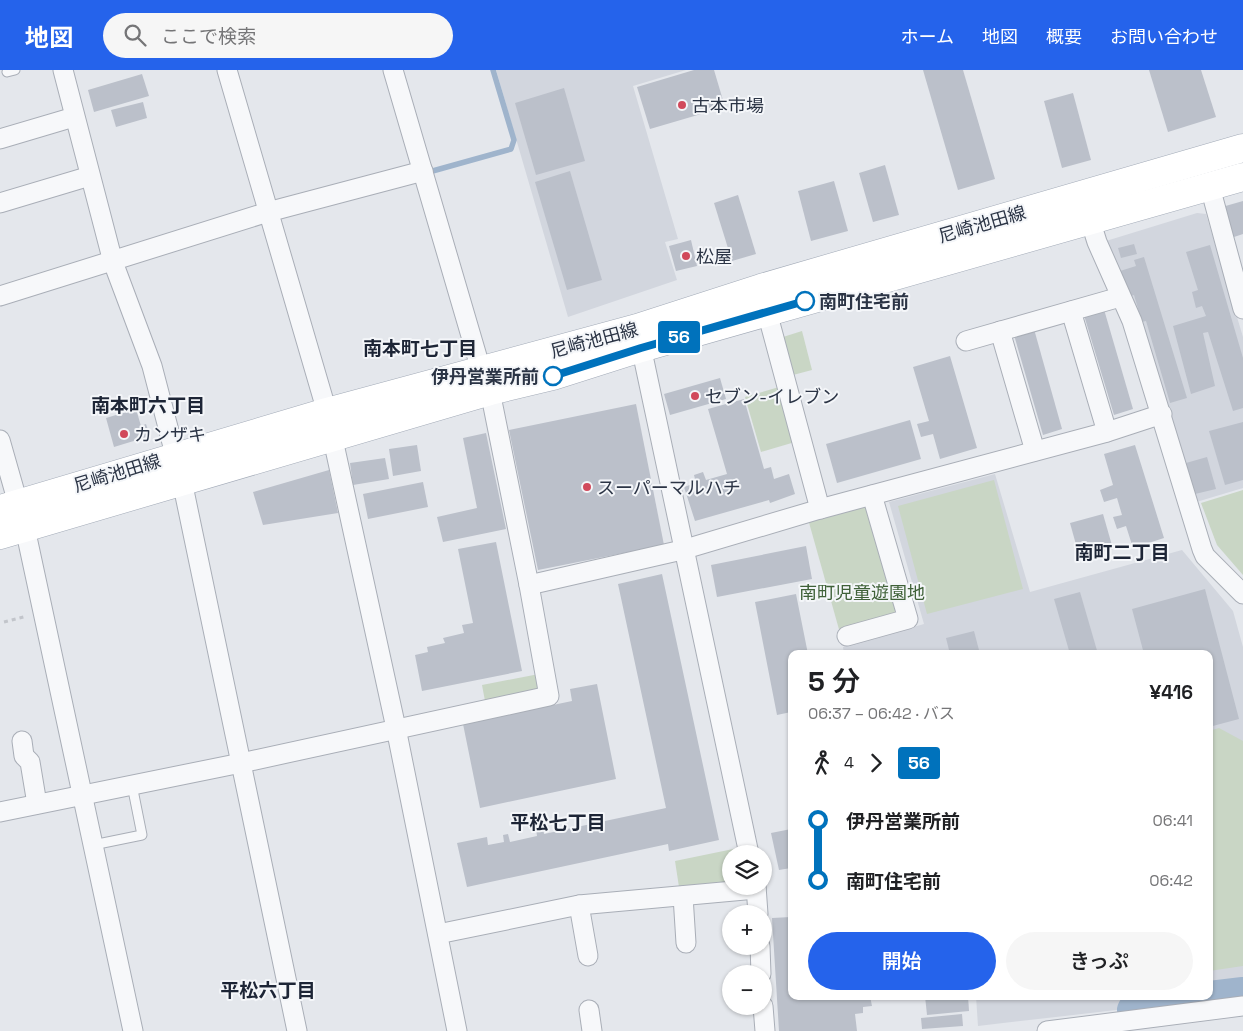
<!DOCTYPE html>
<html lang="ja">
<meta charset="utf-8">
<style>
body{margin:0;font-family:"Space Grotesk","Noto Sans JP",sans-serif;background:#f6f6f6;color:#202124;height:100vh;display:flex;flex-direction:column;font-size:19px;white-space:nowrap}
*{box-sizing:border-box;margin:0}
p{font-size:16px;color:#757577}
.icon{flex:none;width:28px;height:28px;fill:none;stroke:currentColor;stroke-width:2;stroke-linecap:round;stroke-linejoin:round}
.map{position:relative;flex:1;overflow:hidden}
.panel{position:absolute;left:788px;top:580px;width:425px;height:350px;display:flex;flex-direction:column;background:#fff;border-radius:10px;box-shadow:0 1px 4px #0004}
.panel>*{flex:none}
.badge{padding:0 10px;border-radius:4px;font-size:18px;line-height:32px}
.controls{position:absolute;left:722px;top:775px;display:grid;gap:10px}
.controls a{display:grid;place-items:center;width:50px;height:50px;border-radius:50%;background:#fff;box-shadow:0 1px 4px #0004;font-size:25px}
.map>.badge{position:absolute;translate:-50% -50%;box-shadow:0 0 0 2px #fff}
.legs{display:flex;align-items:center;gap:8px;height:55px;padding:0 20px;font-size:16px}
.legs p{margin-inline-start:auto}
.headline{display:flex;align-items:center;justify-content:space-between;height:85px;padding:0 20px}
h1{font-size:28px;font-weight:600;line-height:38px}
.button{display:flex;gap:10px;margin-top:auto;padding:10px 20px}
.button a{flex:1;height:58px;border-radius:30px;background:#2563eb;color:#fff;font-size:20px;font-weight:600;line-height:58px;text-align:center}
.button a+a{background:#f6f6f6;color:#202124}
ul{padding:0 20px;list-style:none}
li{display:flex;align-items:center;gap:18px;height:60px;font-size:19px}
li i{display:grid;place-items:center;width:8px;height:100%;margin:0 6px;background:currentColor}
li i::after{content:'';width:12px;height:12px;margin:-6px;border:4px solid;border-radius:50%;background:#fff}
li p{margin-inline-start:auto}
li:first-child i{background:linear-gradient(#0000 50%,currentColor 0)}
li:last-child i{background:linear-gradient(currentColor 50%,#0000 0)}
header{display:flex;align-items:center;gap:30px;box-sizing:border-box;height:70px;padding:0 25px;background:#2563eb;color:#fff}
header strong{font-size:24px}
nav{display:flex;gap:28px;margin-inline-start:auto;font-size:18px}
.search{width:350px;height:45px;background:#f6f6f6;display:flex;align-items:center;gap:12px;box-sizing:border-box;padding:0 18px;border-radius:28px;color:#757577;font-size:19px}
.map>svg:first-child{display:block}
.built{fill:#d2d6de}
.green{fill:#c9d6c5}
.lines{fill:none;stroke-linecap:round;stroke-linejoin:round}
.stream{stroke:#9fb4cc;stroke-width:5.5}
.river{stroke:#9fb4cc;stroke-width:32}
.building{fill:#bbc0ca}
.lane-casing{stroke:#a9aeb7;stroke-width:11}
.street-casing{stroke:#a9aeb7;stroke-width:21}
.primary-casing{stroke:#a3abb8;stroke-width:29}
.path{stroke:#c2c5cb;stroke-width:3;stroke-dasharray:4 4;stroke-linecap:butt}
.lane{stroke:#f7f8fa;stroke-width:9}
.street{stroke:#f7f8fa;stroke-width:19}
.primary{stroke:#fff;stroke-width:28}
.line-1-casing{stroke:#fff;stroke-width:11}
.line-1{stroke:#0072bc;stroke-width:8}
.poi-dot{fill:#d1495b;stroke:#f4f6f9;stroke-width:2}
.stop-1-dot{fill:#fff;stroke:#0072bc;stroke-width:2.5}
.labels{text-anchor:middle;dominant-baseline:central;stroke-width:4;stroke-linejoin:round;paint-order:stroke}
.poi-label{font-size:18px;fill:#2b3445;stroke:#f4f6f9;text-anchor:start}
.street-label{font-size:18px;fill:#2b3445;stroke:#f4f6f9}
.stop-label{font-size:18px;font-weight:bold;fill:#2b3445;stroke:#f4f6f9;text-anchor:start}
.park-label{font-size:18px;fill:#3f6138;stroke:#f4f6f9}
.neighbourhood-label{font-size:19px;font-weight:bold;fill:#1d2536;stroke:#f4f6f9}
</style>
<header>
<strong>地図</strong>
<div class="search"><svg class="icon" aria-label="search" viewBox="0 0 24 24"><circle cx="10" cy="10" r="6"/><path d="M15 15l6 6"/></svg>ここで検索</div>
<nav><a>ホーム</a><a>地図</a><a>概要</a><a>お問い合わせ</a></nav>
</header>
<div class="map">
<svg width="1243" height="961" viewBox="0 0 1243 961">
<rect width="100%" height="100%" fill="#e4e7ec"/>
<!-- built -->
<g class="built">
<path d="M496 0H686L633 16 678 169 665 172 677 210 568 247Z"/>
<path d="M1197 143 1206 144 1243 267V418L1193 433 1106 171Z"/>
<path d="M995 404 1030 522 1182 480 1233 541 1243 577V917L1209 921V584H844L843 577 924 554 889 432Z"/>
<path d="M976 926H1167L1142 929 1125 939 978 956Z"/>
</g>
<!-- green -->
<g class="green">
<path d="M802 261 812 300 793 305 783 267Z"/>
<path d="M779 317 795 372 761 382 745 327Z"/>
<path d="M994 410 1023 519 927 544 898 436Z"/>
<path d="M1243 420V505L1217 475 1201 433Z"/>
<path d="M866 433 902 542 840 563 808 449Z"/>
<path d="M539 604V621L485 631 482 615Z"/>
<path d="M1219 658 1243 671V896L1209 901V661Z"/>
<path d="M738 778 739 784H731V815L679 817 675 791Z"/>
</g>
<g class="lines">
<!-- stream -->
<path class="stream" d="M429 102 511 79 514 70 493 0"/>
<!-- river -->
<path class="river" d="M1133 940 1143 935 1243 923"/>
</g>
<!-- building -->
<g class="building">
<path d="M694 0H714L725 37 650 59 637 17Z"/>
<path d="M923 0H963L995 109 958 120Z"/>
<path d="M1149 0H1201L1216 47 1168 62Z"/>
<path d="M142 4 149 26 94 42 88 20Z"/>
<path d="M564 18 585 91 536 105 515 33Z"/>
<path d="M1073 23 1091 90 1062 98 1044 31Z"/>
<path d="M143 32 147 48 116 57 111 40Z"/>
<path d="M885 95 899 145 873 152 859 103Z"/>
<path d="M570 101 602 210 567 220 535 112Z"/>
<path d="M834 111 848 161 811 171 798 121Z"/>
<path d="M738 125 756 184 732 191 714 133Z"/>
<path d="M1243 131V164L1231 168 1222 137Z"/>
<path d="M691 170 697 196 676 201 669 176Z"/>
<path d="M1134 174 1137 184 1121 188 1118 178Z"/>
<path d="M1210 175 1243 288V338L1233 341 1208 262 1203 263 1215 316 1191 324 1173 256 1206 246 1202 236 1196 238 1192 222 1198 220 1186 182Z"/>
<path d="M1144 187 1187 328 1170 333 1146 251 1142 252 1134 225 1131 226 1120 201 1136 196 1134 190Z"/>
<path d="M1103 236 1133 339 1114 345 1083 242Z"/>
<path d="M1034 259 1062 359 1043 365 1014 265Z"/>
<path d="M950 286 977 378 940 389 933 364 921 367 917 354 929 351 913 297Z"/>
<path d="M720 308 726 329 670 345 664 324Z"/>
<path d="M744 329 764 399 771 397 774 409 789 404 795 424 770 433 769 430 695 451 684 417 696 413 694 405 703 402 706 410 727 404 708 339Z"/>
<path d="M636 334 664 475 538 500 509 360Z"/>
<path d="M136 339 141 356 146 354 150 366 114 377 106 348Z"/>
<path d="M910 350 921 389 837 413 826 374Z"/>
<path d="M1243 352V410L1225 415 1209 361Z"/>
<path d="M486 363 506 459 443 472 437 447 477 438 463 368Z"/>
<path d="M417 375 421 401 393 406 389 379Z"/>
<path d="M1135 375 1164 468 1133 478 1126 456 1117 459 1113 447 1122 445 1117 428 1104 432 1100 420 1113 415 1104 384Z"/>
<path d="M1207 387 1216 419 1195 424 1186 393Z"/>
<path d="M385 388 389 409 353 415 350 393Z"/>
<path d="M329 400 338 443 263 455 253 422Z"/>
<path d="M423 412 428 437 368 449 363 424Z"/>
<path d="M1103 444 1113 479 1080 489 1070 453Z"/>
<path d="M496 472 522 601 422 621 415 585 428 582 427 577 445 573 443 568 464 563 462 555 473 553 458 479Z"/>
<path d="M806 476 812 509 717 527 711 495Z"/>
<path d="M662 504 719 770 669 781 668 774 467 817 457 773 487 767 488 775 504 772 503 765 508 764 510 772 537 766 536 759 543 758 544 764 666 738 618 514Z"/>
<path d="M1205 519 1239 649 1209 657V584H1144L1132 539Z"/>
<path d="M1080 522 1098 584H1070L1054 529Z"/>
<path d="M796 524 808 584H791V642L777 645 755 532Z"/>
<path d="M974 561 980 584H950L946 568Z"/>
<path d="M597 614 616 709 480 738 463 654 572 631 570 619Z"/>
<path d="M791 759V798L779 800 771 763Z"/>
<path d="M791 847V926H870L872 936 863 937V943L855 944 857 961H779L772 848Z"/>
<path d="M925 926H968L969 941 927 945Z"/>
<path d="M962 944 963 956 922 959 921 948Z"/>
</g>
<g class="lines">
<!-- lane casing -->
<g class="lane-casing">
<g id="lane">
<path d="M7 2 15 0"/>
<path d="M93 775 142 765 132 715"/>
</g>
</g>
<!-- street casing -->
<g class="street-casing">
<g id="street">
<path d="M63 0 113 192 152 296 182 411 297 961"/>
<path d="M227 0 327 342 396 658 457 961"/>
<path d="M0 69 74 47"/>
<path d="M1210 117 1243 239"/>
<path d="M0 133 90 106"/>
<path d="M1087 140 1097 172 1132 251 1202 479 1205 486 1243 524"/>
<path d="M0 226 268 142 423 101"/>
<path d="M1071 241 1107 362"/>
<path d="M767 242 820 439"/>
<path d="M1000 261 1035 381"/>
<path d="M639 267 749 784"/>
<path d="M966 271 1120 227"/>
<path d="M0 370 25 458 133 961"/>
<path d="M529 515 682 480 820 439 1107 362 1162 344"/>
<path d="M847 566 908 549 872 425"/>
<path d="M22 671 24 686 30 692 37 734"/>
<path d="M0 742 241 693 549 626 529 515 490 321 481 300 393 0"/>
<path d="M756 816 758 844"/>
<path d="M683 826 686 873"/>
<path d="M579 835 588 886"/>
<path d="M438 864 579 835 756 819"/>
<path d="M760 876 761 904"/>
<path d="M763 936 765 961"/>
<path d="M589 940 592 961"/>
<path d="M1047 961 1243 936"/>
</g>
</g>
<!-- primary casing -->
<g class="primary-casing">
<g id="primary">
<path d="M0 439 327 342 637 258 761 218 1243 78"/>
<path d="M0 465 490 321 553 306 641 278 1243 107"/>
</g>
</g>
<!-- path -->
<path class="path" d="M4 552 27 546"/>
<!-- lane -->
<use href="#lane" class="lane"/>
<!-- street -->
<use href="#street" class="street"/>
<!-- primary -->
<use href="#primary" class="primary"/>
</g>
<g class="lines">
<!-- line-1 casing -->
<g class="line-1-casing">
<path id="line-1" d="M553 306 641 278 805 231"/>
</g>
<!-- line-1 -->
<use href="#line-1" class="line-1"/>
</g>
<!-- markers -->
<g class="poi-dot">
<circle cx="682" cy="35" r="5"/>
<circle cx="686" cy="186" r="5"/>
<circle cx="695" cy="326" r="5"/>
<circle cx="124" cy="364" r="5"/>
<circle cx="587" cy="417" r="5"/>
</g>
<g class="stop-1-dot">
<circle cx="805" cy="231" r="9"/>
<circle cx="553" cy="306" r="9"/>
</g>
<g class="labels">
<!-- poi labels -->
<g class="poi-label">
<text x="692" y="35">古本市場</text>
<text x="696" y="186">松屋</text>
<text x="705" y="326">セブン-イレブン</text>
<text x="134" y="364">カンザキ</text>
<text x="597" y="417">スーパーマルハチ</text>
</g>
<!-- street labels -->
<g class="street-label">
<text transform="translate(982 154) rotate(-16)">尼崎池田線</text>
<text transform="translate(594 270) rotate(-15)">尼崎池田線</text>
<text transform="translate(117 403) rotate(-17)">尼崎池田線</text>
</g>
<!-- stop labels -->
<g class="stop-label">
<text x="819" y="231">南町住宅前</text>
<text x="539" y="306" text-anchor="end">伊丹営業所前</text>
</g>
<!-- park labels -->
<g class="park-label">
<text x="862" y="522">南町児童遊園地</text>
</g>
<!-- neighbourhood labels -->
<g class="neighbourhood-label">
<text x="420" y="278">南本町七丁目</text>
<text x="148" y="335">南本町六丁目</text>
<text x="1122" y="482">南町二丁目</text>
<text x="558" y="752">平松七丁目</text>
<text x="268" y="920">平松六丁目</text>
</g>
</g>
</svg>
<div class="controls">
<a><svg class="icon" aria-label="layers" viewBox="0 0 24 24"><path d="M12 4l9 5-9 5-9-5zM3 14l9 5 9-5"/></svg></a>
<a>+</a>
<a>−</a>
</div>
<b class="badge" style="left:679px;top:267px;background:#0072bc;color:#fff">56</b>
<section class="panel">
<div class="headline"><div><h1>5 分</h1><p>06:37 – 06:42 · バス</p></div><b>¥416</b></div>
<div class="legs"><svg class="icon" aria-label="walk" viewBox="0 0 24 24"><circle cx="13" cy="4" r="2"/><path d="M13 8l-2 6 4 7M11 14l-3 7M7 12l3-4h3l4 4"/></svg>4<svg class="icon" aria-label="forward" viewBox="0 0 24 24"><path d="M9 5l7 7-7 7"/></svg><b class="badge" style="background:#0072bc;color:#fff">56</b></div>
<ul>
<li><i style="color:#0072bc"></i><b>伊丹営業所前</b><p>06:41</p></li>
<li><i style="color:#0072bc"></i><b>南町住宅前</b><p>06:42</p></li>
</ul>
<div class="button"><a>開始</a><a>きっぷ</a></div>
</section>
</div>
